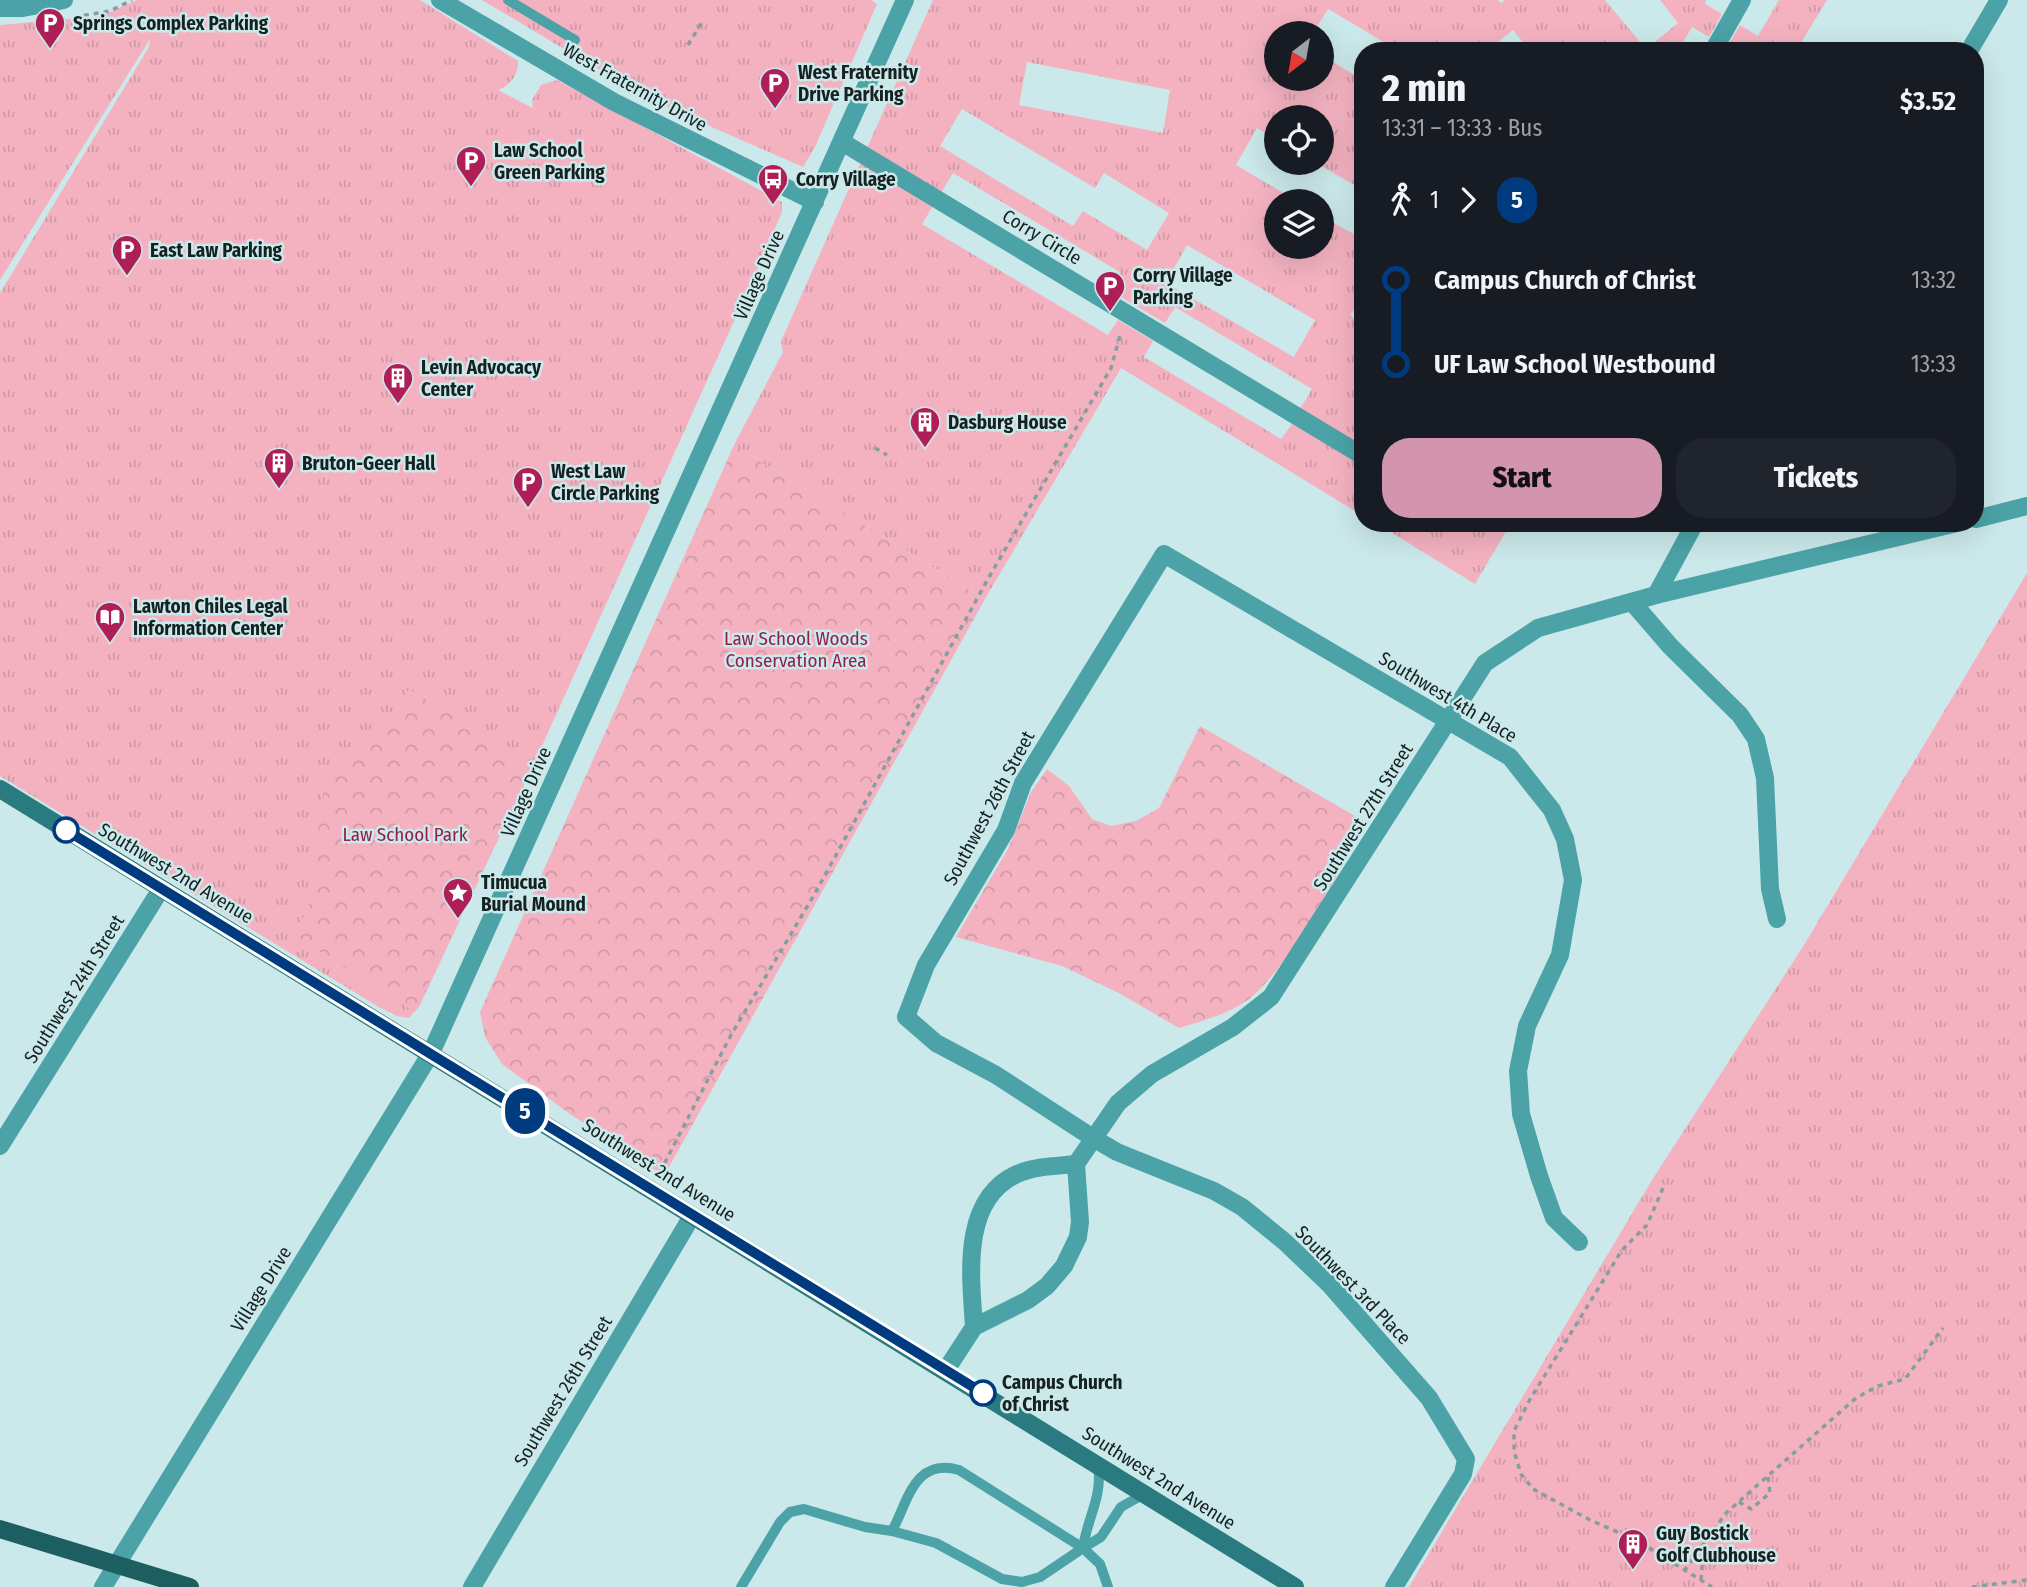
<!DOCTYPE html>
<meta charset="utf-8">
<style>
body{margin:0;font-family:"Fira Sans Condensed",sans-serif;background:#20242c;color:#f1f3f6;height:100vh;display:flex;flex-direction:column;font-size:26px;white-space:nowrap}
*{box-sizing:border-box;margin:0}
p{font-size:23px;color:#9ea1a6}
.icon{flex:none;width:38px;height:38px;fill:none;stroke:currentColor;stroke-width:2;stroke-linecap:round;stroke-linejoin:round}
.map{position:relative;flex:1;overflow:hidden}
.details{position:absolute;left:1354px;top:42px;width:630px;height:490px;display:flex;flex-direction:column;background:#171b24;border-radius:28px;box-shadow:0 7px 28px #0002}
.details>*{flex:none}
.badge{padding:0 14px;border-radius:23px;font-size:24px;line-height:46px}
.needle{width:46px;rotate:211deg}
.buttons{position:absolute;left:1264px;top:21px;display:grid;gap:14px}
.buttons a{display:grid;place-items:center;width:70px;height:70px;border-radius:50%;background:#171b24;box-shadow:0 7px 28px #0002;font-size:35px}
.map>.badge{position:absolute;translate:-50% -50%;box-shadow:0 0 0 4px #fff}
.legs{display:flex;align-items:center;gap:10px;height:77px;padding:0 28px;font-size:23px}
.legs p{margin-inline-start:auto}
.overview{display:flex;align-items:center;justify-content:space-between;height:119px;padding:0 28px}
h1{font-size:38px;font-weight:800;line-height:52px}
.action{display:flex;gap:14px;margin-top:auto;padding:14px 28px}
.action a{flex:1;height:80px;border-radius:28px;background:#d394ae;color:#111;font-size:28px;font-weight:800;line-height:80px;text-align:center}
.action a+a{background:#20242c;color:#f1f3f6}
ul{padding:0 28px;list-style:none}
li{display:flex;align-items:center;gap:24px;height:84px;font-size:26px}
li i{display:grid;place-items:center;width:10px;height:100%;margin:0 9px;background:currentColor}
li i::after{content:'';width:18px;height:18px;margin:-9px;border:5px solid;border-radius:50%;background:#171b24}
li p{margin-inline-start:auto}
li:first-child i{background:linear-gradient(#0000 50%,currentColor 0)}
li:last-child i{background:linear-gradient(currentColor 50%,#0000 0)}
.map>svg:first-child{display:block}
.grass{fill:url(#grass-tufts);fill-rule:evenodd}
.forest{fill:url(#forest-crowns)}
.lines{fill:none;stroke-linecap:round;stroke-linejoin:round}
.path{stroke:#879e9f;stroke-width:3.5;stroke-dasharray:5 5;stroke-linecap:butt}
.service{stroke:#4ba3a7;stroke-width:10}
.minor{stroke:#4ba3a7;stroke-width:18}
.secondary{stroke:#2a7b7f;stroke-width:18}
.primary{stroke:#1d5e61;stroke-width:18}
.line-1-casing{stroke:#fff;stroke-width:16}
.line-1{stroke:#003b80;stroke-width:10}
.stop-1-dot{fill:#fff;stroke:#003b80;stroke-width:3.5}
.labels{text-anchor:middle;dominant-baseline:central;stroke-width:5;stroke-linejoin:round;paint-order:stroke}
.poi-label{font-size:19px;font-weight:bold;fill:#162122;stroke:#cbe9ea;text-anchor:start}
.street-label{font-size:19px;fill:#162122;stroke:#cbe9ea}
.park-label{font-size:19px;fill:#951d4b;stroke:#cbe9ea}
.stop-label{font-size:19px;font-weight:bold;fill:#162122;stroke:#cbe9ea;text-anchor:start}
</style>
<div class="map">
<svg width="2027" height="1587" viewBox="0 0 2027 1587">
<defs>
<pattern id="grass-tufts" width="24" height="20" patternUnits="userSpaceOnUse" patternTransform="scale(1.75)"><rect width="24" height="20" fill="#f4b2c1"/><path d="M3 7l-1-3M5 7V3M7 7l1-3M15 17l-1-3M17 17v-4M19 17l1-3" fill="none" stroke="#d099a6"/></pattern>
<pattern id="forest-crowns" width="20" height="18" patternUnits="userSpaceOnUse" patternTransform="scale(1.75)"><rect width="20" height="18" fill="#f4b2c1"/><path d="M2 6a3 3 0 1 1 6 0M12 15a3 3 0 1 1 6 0" fill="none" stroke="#d099a6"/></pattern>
</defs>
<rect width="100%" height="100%" fill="#cbe9ea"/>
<!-- grass -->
<g class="grass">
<path d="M137 0H420L518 61C519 75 509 86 498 90L533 108 532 100 541 85 557 80 782 202V212L753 279 542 746 419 1007 409 1018 397 1016 377 1006 0 776V293L149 47 150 39 0 280V25L101 16Z"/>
<path d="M482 0H871L877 4 815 147 803 167 675 111 584 61Z"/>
<path d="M933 0H1497L1502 3 1504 0H1605L1646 49 1678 23 1660 0H1706L1705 4 1722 14 1709 37 1692 27 1678 51H1530L1513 30 1487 51H1399L1328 9 1313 33H1276V79H1321V55L1363 80V190L1316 163H1321V117H1276V139L1257 128 1236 165 1297 201H1276V247H1321V216L1363 239V302L1350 314 1363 330V446L1300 409 1312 389 1175 307 1165 323 1109 290 1120 272 953 173 922 224 1108 335 1118 320 1153 341 1144 357 1281 439 1292 424 1363 465V516L1121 368 985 599 734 445 783 352 781 341ZM1027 62 1170 90 1163 133 1019 105ZM962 109 1095 188 1104 173 1169 213 1147 250 1083 211 1073 226 940 146ZM1187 245 1315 320 1294 357 1166 283Z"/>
<path d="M1779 0H1827L1796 51H1725L1740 25 1758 36Z"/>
<path d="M1376 523H1511L1475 584Z"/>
<path d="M2027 573V1587H1409L1652 1180 1804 945Z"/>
</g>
<!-- forest -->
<g class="forest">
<path d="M734 445 985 599 664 1176 570 1114 502 1064 485 1037 480 1012Z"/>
<path d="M409 689 514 753 525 765 529 775 415 1012 294 935 313 897 320 809 325 792 338 774 370 746Z"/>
<path d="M1200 726 1367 823C1339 870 1290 967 1249 999 1229 1014 1202 1021 1179 1028L1117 992 1062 966 956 937 1008 849 1031 792 1047 769 1069 786 1092 819 1111 826 1136 821 1159 808Z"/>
</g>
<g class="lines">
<!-- path -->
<g class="path">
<path d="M74 17 110 11 132 0"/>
<path d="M688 45 702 22"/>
<path d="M875 448 887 455"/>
<path d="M660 1172 731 1035 814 895 989 577 1111 368 1121 332"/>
<path d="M1663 1188 1647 1225 1622 1250 1529 1401 1514 1431V1451L1521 1474 1533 1489 1590 1520 1638 1541 1712 1587"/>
<path d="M1739 1502 1751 1509 1770 1493 1768 1477"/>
<path d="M1684 1571 1726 1513 1856 1398 1878 1386 1905 1379 1943 1328"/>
<path d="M1701 1580 1704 1544"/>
<path d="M1972 1587 2027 1580"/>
</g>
<!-- service -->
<g class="service">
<path d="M508 0 575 40"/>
<path d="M892 1531 936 1543 1002 1579 1022 1582 1040 1577 1083 1548C1087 1518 1103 1497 1098 1465"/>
<path d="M1083 1548 1101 1537 1121 1507 1144 1494"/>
<path d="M741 1587 780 1522 790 1512 804 1509 865 1527 892 1531C908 1502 914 1457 959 1470L1083 1548 1100 1564 1108 1587"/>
</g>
<!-- minor -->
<g class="minor">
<path d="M440 0 614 102 815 202"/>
<path d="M0 8H23L64 0"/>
<path d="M1713 51 1742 0"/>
<path d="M1969 51 1999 0"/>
<path d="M842 142 1363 456"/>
<path d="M1976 519 2027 506"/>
<path d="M1656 595 1957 523"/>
<path d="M1632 602 1670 646 1740 715 1756 739 1765 778 1770 889 1777 919"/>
<path d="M0 1146 161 889"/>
<path d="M974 1327C971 1278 960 1200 1017 1174 1035 1166 1057 1166 1076 1164"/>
<path d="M946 1370 974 1327 1028 1300 1047 1286 1064 1266 1078 1237 1080 1222 1076 1164 1118 1103 1152 1074 1233 1027 1271 997 1485 663 1538 628 1656 595 1695 523"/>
<path d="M103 1587 431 1053 905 0"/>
<path d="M472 1587 692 1216"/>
<path d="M1394 1587 1463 1474 1466 1459 1429 1398 1330 1285 1285 1242 1242 1207 1214 1191 1117 1152 1093 1138 996 1075 936 1043 906 1017 926 965 1006 830 1023 783 1164 554 1510 757 1552 810 1565 839 1573 880 1560 955 1527 1026 1518 1071 1521 1114 1539 1176 1554 1218 1579 1242"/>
</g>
<!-- secondary -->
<path class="secondary" d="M0 789 1295 1587"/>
<!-- primary -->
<path class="primary" d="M0 1529 190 1587"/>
</g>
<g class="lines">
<!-- line-1 casing -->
<g class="line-1-casing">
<path id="line-1" d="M66 830 983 1393"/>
</g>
<!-- line-1 -->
<use href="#line-1" class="line-1"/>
</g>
<!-- icons -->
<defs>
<g id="parking-pin" transform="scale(1.575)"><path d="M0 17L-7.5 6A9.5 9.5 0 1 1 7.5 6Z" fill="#ae1f57" stroke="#cbe9ea"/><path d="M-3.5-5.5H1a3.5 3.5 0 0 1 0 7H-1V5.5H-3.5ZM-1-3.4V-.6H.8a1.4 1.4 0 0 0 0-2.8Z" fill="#fff"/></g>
<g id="bus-pin" transform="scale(1.575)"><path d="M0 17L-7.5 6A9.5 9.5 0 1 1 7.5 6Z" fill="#ae1f57" stroke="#cbe9ea"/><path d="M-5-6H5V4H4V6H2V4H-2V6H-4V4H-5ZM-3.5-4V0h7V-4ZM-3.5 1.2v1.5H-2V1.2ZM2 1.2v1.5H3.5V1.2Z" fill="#fff"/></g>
<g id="building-pin" transform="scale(1.575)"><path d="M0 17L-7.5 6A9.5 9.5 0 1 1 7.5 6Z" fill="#ae1f57" stroke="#cbe9ea"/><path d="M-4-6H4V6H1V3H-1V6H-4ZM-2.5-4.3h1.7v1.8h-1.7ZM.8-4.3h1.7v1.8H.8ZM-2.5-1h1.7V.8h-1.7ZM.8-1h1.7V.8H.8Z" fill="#fff"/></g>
<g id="library-pin" transform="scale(1.575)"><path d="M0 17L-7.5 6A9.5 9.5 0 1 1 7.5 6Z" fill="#ae1f57" stroke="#cbe9ea"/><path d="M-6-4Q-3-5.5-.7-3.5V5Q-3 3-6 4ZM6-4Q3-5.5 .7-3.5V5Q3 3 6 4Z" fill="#fff"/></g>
<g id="sight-pin" transform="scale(1.575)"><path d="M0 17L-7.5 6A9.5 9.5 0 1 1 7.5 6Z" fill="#ae1f57" stroke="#cbe9ea"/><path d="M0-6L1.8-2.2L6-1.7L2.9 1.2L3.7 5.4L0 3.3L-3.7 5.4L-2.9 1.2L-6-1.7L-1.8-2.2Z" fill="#fff"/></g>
</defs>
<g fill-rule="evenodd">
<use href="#parking-pin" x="50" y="23"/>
<use href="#parking-pin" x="775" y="83"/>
<use href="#parking-pin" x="471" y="161"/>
<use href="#bus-pin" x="773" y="179"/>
<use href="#parking-pin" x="127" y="250"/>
<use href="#parking-pin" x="1110" y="286"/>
<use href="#building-pin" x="398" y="378"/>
<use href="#building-pin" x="925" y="422"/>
<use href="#building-pin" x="279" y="463"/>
<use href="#parking-pin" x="528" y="482"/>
<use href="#library-pin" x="110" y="617"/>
<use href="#sight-pin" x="458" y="893"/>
<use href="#building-pin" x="1633" y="1544"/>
</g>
<!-- markers -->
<g class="stop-1-dot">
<circle cx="66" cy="830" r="12"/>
<circle cx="983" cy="1393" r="12"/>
</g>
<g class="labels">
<!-- poi labels -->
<g class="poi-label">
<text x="73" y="23">Springs Complex Parking</text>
<text x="798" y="72">West Fraternity<tspan x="798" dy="22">Drive Parking</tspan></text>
<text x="494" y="150">Law School<tspan x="494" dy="22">Green Parking</tspan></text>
<text x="796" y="179">Corry Village</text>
<text x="150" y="250">East Law Parking</text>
<text x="1133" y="275">Corry Village<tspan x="1133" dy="22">Parking</tspan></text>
<text x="421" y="367">Levin Advocacy<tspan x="421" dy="22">Center</tspan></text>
<text x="948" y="422">Dasburg House</text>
<text x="302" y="463">Bruton-Geer Hall</text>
<text x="551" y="471">West Law<tspan x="551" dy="22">Circle Parking</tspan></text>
<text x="133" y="606">Lawton Chiles Legal<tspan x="133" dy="22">Information Center</tspan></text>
<text x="481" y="882">Timucua<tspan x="481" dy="22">Burial Mound</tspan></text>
<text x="1656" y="1533">Guy Bostick<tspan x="1656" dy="22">Golf Clubhouse</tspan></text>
</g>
<!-- street labels -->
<g class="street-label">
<text transform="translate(635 87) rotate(29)">West Fraternity Drive</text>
<text transform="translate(1042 237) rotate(31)">Corry Circle</text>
<text transform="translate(759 275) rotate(-66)">Village Drive</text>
<text transform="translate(1448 697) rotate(31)">Southwest 4th Place</text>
<text transform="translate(526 792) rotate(-66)">Village Drive</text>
<text transform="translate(989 808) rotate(-62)">Southwest 26th Street</text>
<text transform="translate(1363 817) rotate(-58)">Southwest 27th Street</text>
<text transform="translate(176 873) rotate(31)">Southwest 2nd Avenue</text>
<text transform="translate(74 989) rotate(-58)">Southwest 24th Street</text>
<text transform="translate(659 1170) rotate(32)">Southwest 2nd Avenue</text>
<text transform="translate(1353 1285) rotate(46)">Southwest 3rd Place</text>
<text transform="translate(261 1289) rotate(-58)">Village Drive</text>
<text transform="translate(563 1391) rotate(-59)">Southwest 26th Street</text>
<text transform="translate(1159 1478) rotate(32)">Southwest 2nd Avenue</text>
</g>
<!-- park labels -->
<g class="park-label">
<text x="796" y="638">Law School Woods<tspan x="796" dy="22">Conservation Area</tspan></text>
<text x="405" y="834">Law School Park</text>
</g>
<!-- stop labels -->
<g class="stop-label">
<text x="1002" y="1382">Campus Church<tspan x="1002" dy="22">of Christ</tspan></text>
</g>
</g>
</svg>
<div class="buttons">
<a><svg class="needle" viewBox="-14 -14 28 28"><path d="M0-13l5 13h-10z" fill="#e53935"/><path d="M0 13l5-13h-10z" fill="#9ea1a6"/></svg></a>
<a><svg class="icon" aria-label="locate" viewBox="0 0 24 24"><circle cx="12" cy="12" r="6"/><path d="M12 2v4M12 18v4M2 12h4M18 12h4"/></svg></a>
<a><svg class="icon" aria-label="layers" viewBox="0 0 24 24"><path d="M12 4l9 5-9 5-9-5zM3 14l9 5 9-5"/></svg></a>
</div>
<b class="badge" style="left:525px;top:1111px;background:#003b80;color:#fff">5</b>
<section class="details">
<div class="overview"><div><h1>2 min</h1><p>13:31 – 13:33 · Bus</p></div><b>$3.52</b></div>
<div class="legs"><svg class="icon" aria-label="walk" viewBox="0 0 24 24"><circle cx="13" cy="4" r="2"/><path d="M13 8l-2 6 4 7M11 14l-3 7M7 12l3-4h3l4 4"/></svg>1<svg class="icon" aria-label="forward" viewBox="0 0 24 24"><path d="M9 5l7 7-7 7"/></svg><b class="badge" style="background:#003b80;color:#fff">5</b></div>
<ul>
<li><i style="color:#003b80"></i><b>Campus Church of Christ</b><p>13:32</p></li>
<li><i style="color:#003b80"></i><b>UF Law School Westbound</b><p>13:33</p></li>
</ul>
<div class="action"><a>Start</a><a>Tickets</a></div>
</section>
</div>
